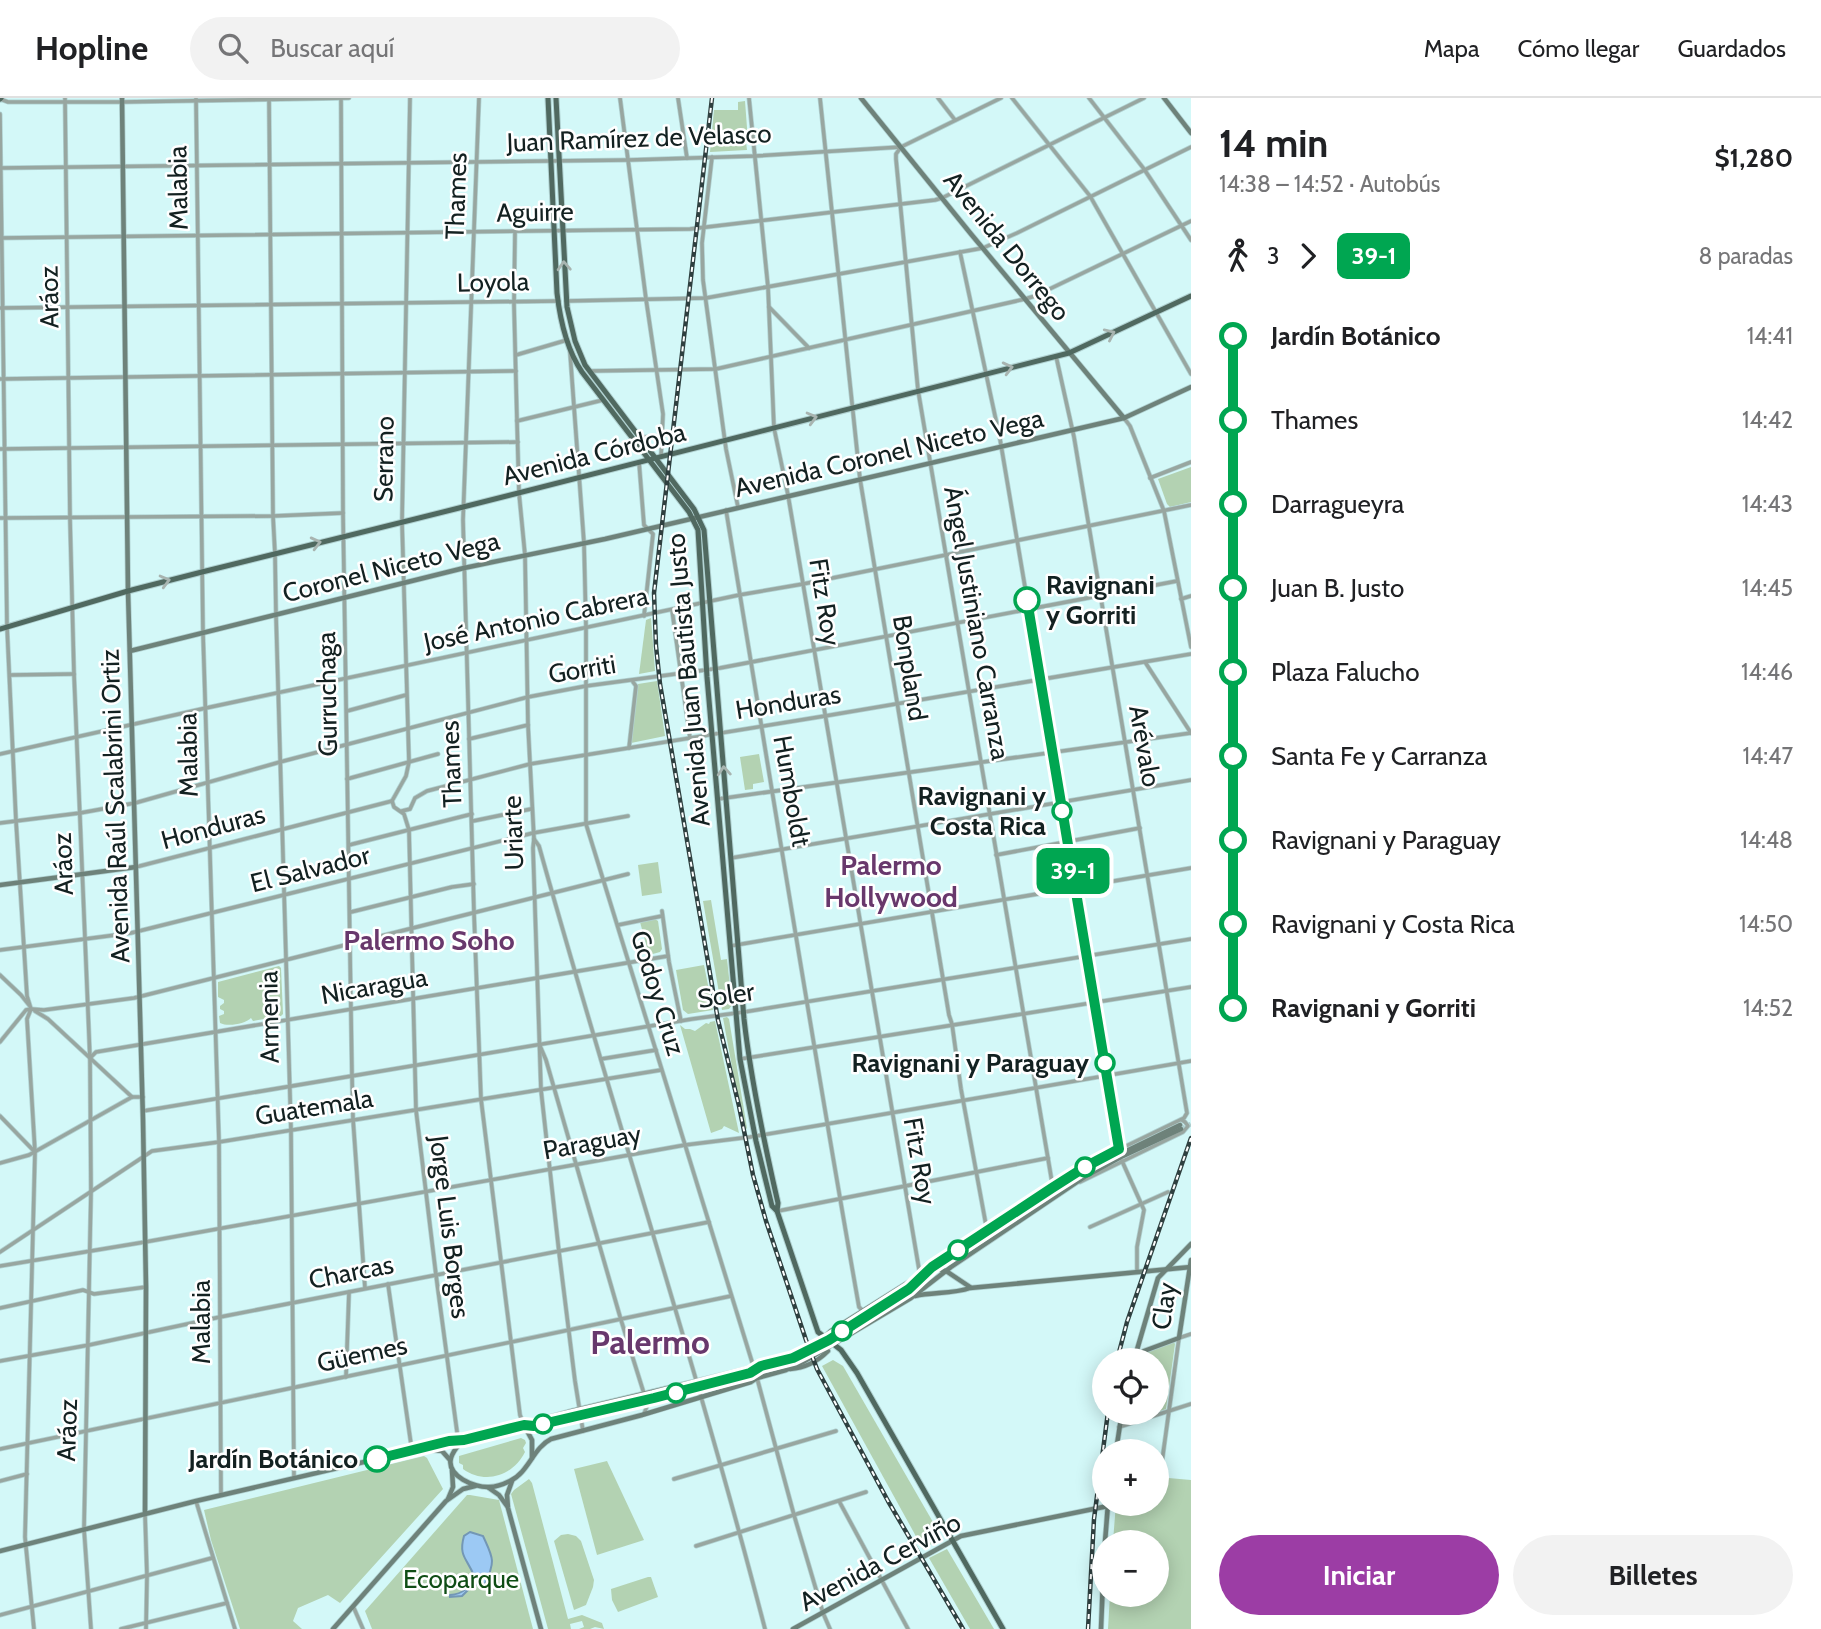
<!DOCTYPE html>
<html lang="es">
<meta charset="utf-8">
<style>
body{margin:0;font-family:Cabin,sans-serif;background:#f2f2f2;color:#202124;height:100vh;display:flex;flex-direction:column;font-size:26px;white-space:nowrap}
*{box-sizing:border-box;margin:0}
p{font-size:23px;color:#757577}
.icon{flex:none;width:38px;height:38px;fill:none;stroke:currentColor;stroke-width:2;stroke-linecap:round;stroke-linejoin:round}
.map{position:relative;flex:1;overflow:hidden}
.drawer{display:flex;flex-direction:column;background:#fff;width:630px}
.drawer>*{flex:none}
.badge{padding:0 14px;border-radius:10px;font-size:24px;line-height:46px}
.buttons{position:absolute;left:1092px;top:1250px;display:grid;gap:14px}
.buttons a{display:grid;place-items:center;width:77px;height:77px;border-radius:50%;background:#fff;box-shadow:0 4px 18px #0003;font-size:35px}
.map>.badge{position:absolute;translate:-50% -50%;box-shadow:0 0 0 4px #fff}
.legs{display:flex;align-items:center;gap:10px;height:77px;padding:0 28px;font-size:23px}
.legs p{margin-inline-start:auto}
.headline{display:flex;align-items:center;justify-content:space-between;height:119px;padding:0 28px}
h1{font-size:38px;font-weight:700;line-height:52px}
.button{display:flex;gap:14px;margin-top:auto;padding:14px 28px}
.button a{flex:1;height:80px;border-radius:42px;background:#9c3da5;color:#fff;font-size:28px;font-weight:700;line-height:80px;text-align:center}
.button a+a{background:#f2f2f2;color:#202124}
ul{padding:0 28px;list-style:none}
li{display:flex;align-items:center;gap:24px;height:84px;font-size:26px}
li i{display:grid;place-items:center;width:10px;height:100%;margin:0 9px;background:currentColor}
li i::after{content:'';width:18px;height:18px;margin:-9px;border:5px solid;border-radius:50%;background:#fff}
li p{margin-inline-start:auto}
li:first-child i{background:linear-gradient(#0000 50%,currentColor 0)}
li:last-child i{background:linear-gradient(currentColor 50%,#0000 0)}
header{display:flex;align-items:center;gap:42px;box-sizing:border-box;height:98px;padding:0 35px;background:#fff;border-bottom:2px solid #e0e0e0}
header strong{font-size:33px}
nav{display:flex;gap:38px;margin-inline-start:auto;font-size:24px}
.search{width:490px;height:63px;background:#f2f2f2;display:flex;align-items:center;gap:18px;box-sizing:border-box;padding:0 24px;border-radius:38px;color:#757577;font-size:26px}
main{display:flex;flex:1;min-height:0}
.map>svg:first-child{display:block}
.green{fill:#b3d2b2}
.water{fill:#9cc9f4;stroke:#7397b5;stroke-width:2}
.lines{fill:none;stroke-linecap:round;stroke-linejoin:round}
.secondary-tunnel{stroke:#adcdcd;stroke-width:4.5;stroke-dasharray:4.5 2;stroke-linecap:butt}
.street-casing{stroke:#b0d1d1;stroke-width:5}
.secondary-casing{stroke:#b0d1d1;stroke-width:6}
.primary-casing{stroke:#b0d1d1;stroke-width:7}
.street{stroke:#98a6a0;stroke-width:3.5}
.secondary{stroke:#6e827a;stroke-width:4.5}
.primary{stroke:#506960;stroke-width:5}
.rail-casing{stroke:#2f4040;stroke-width:4.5}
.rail{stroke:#fff;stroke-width:2;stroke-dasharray:5;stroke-linecap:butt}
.oneway{stroke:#a8b4b0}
.line-1-casing{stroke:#fff;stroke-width:16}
.line-1{stroke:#00a651;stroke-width:10}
.stop-1-dot{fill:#fff;stroke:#00a651;stroke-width:3.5}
.labels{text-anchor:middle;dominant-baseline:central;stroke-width:5;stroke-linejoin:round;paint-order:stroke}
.street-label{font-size:26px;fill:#132121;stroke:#fff}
.stop-label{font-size:26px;font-weight:bold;fill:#132121;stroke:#fff;text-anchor:end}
.park-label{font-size:26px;fill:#0f4d15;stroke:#fff}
.neighbourhood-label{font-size:28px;font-weight:bold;fill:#68386c;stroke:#fff}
.district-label{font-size:33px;font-weight:bold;fill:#68386c;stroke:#fff}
</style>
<header>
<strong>Hopline</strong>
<div class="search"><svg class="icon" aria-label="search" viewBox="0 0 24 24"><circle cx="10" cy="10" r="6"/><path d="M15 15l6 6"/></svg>Buscar aquí</div>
<nav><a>Mapa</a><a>Cómo llegar</a><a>Guardados</a></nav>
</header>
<main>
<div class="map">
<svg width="1191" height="1531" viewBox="0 0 1191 1531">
<rect width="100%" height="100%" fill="#d3f8f8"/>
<!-- green -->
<g class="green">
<path d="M745 3 748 43 746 44 747 52 710 54 714 12H738V4Z"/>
<path d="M1191 369V404L1170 409 1167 406 1158 381Z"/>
<path d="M651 520 655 573 639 576 646 522Z"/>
<path d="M657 583 665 638 631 645 638 586Z"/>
<path d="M759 656 764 684 753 686V691L745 692 740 659Z"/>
<path d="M658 764 662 795 642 798 638 767Z"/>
<path d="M711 802 721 862 727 861 732 907 729 911 722 912 703 803Z"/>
<path d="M655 821 658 823 662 851 660 854 649 857 640 824Z"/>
<path d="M704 867 713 912 688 916 683 912 676 872Z"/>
<path d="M279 868 281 870 283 916 281 918 253 923 251 920C245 926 228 929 220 925L219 918 224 916V913L220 911V908L224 905V902L218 899V884Z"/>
<path d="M727 919 729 921 747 1030 744 1034 723 920Z"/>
<path d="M715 923 739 1035 724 1028 722 1031 711 1035 680 927 685 931H690L695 933 706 925 709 926 710 924Z"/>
<path d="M1174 1244 1175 1246 1166 1311 1129 1324H1126V1314H1157V1262H1137L1139 1257Z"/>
<path d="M833 1262 843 1268 941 1438 939 1442 923 1451 822 1268Z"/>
<path d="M521 1340 525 1342 526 1345 523 1350 525 1354C513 1378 485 1387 463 1371V1367L459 1365V1358Z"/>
<path d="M424 1358 427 1360 443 1391 340 1505 328 1497 298 1510 293 1523 302 1531H240L211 1442 204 1412Z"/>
<path d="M607 1363 644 1442 597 1457 574 1371Z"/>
<path d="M1157 1379 1191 1382V1531H1108L1110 1496H1157V1444H1113L1116 1405H1157Z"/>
<path d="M529 1381 532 1385 568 1521 582 1517 602 1525 604 1531 595 1529 590 1531H579L584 1529 582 1523 570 1526 571 1531H548L511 1396 514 1392Z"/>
<path d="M467 1397H470L499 1402 533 1531H372L365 1513Z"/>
<path d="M568 1436 576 1438 581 1443 594 1482 593 1489 586 1507 574 1512 554 1443 561 1437Z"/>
<path d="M947 1451 994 1531H970L929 1460Z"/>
<path d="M648 1479H651L658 1499 618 1514 612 1502 611 1491Z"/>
</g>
<!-- water -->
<path class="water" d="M470 1434 483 1438C493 1460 496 1462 485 1486L473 1487 462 1498 450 1499V1497C464 1496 468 1490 474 1478 468 1461 458 1459 464 1438Z"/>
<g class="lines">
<!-- secondary-tunnel -->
<path class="secondary-tunnel" d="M1181 1031 1191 1026"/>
<!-- street casing -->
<g class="street-casing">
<g id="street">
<path d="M65 0 70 421 74 576 90 961 91 1094 84 1431 91 1531"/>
<path d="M196 0 203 535 219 1044 221 1397"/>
<path d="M269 0 273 418 275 456 276 517 291 1032 294 1380"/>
<path d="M341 0 343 415 352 978 353 1021 365 1190"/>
<path d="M479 0 463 422 474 815 481 1001 520 1317 524 1327"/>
<path d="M620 0 646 201 663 316 661 359"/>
<path d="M678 0 687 60"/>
<path d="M749 0 768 189 774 330 788 397 920 1177"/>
<path d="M820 0 860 381 949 917 952 926 961 991 986 1127 991 1135 996 1138"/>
<path d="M938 0 955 22"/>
<path d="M1012 0 1090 98 1191 276"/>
<path d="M1089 0 1144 71 1191 142"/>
<path d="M0 1 8 4H122L349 0"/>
<path d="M0 16 7 528 16 723 27 898 31 911 27 921 35 1054 25 1439 34 1531"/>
<path d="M901 49 896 56V61L918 292 1053 1090"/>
<path d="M712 59 702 145 703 182 726 351 738 409"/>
<path d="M0 70 629 62 755 58 901 49 1001 0"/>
<path d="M515 134 514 207 517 323 519 395 525 457 528 627 534 741 533 750 541 992 559 1154 575 1283 583 1333"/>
<path d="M0 140 690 131 935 102 942 100 1144 0"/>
<path d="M960 154 1000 341 1120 1051"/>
<path d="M566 203 706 200 983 150 1017 135 1191 49"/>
<path d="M769 209 809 250"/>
<path d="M0 210 559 203"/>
<path d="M570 254 584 445 586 529V726L757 1280 794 1417 823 1515 830 1531"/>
<path d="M516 257 567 242"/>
<path d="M1056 258 1074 339 1187 1015 1184 1020 1120 1051 1074 1076"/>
<path d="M590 273 716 271 1025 201 1035 198 1191 123"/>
<path d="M0 281 516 273"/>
<path d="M1124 320 1130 328 1164 413 1191 549"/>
<path d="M517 323 603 302"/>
<path d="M641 339H663"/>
<path d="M0 351 518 344"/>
<path d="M639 364 644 427 653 436 644 518"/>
<path d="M1150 380 1191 364"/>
<path d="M726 412C770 678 812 944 859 1209L863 1213 876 1220"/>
<path d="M0 420 273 418 343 415"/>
<path d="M1181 501 1191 498"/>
<path d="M672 512 690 640"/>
<path d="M1145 564 1191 635"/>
<path d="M10 577 74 576"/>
<path d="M347 613 406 597"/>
<path d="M469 641 528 627"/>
<path d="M629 650 636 588 633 584"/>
<path d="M0 656 206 610 739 497 803 486 1191 407"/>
<path d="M347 681 438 656"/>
<path d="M718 701 1191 635"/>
<path d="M392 703 406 678 409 664 402 424 410 0"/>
<path d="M392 703 394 709 404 716 409 732 416 1012 436 1177 458 1341"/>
<path d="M402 713 410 711 415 700 427 693 530 666 825 618 1191 556"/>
<path d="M473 723 531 711"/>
<path d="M0 725 80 715 135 705 280 664 528 599 586 588 720 570 1177 483"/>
<path d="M534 741 539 748C612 1010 697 1268 765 1531"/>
<path d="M349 747 472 716"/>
<path d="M996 757 1140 730"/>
<path d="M731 760 1191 682"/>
<path d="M136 769 392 703"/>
<path d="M662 813 669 864 681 923"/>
<path d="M351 814 452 789 474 786"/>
<path d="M618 827 662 818"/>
<path d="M730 848 1191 770"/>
<path d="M0 852 131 835 533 735 628 718"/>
<path d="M0 877 21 897 29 907"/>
<path d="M35 913 48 921 132 999"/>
<path d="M0 944 26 912 31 911 44 912 134 900 628 776"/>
<path d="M540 948 546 962 621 1222 646 1302 647 1308 644 1316"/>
<path d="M91 959 96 954 668 858"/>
<path d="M601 961 656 952"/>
<path d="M740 961 1191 889"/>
<path d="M143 1013 692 921 744 914 1191 841"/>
<path d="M0 1018 33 1052"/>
<path d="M1122 1063 1144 1112 1137 1149V1174"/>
<path d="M0 1065 29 1057 132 999H143"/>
<path d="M1080 1084 1183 1034 1188 1028 1185 1024 1182 1022"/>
<path d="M778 1113 1048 1060"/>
<path d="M1090 1129 1168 1094"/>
<path d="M0 1154 152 1053 219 1044 661 972"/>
<path d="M0 1168 145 1144 685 1047 750 1039 827 1026 1191 963"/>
<path d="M388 1186 412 1353"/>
<path d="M0 1210 83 1192 94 1196 146 1189"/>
<path d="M0 1263 89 1247 220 1219 709 1124"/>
<path d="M346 1279 349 1194"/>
<path d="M1119 1329 1191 1306"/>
<path d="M0 1351 731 1198"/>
<path d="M1160 1378 1179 1240 1191 1236"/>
<path d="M674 1381 836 1333"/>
<path d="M0 1383 27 1376"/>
<path d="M196 1403 235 1531"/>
<path d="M839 1403 908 1531"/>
<path d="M145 1416 147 1478 146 1531"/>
<path d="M696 1448 866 1394"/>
<path d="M353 1508 363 1531"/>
<path d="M0 1517 212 1460"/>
<path d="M121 1531 227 1505"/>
</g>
</g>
<!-- secondary casing -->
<g class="secondary-casing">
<g id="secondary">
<path d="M122 0 128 493 143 1022 146 1189 145 1416"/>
<path d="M861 0 971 136 1124 320"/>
<path d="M1164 0 1191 35"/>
<path d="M130 553 464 470 605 441 1124 320 1191 289"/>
<path d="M0 787 136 769"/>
<path d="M1026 1115C1035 1107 1051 1103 1053 1090"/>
<path d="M932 1169 946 1173 970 1189"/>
<path d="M915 1198C933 1194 953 1196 970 1190L1191 1169"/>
<path d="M894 1207 914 1192 920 1178"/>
<path d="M1137 1258 1144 1253 1179 1240 1191 1162"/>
<path d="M1134 1262 1158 1180 1191 1146"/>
<path d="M790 1271C806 1270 817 1264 828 1253"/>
<path d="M524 1327 532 1342V1360"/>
<path d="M463 1342C458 1348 453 1352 451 1360 446 1378 475 1390 489 1389 496 1389 504 1386 510 1383 529 1374 533 1350 551 1341L642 1317 751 1284 757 1280 786 1272 803 1264 911 1200 951 1169 1086 1078 1121 1059 1181 1031"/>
<path d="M421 1351 442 1353 450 1362"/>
<path d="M1116 1353 1122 1314"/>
<path d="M512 1383 507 1397 508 1410 541 1531"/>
<path d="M489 1390 499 1397 507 1408"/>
<path d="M448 1401 453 1389 452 1372"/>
<path d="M1105 1444 1108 1406"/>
<path d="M0 1453 196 1403 420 1351 449 1343 477 1339 572 1313 793 1260 814 1249 831 1233 920 1177 1060 1085 1180 1027"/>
<path d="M333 1531 446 1403 463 1391 475 1388"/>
<path d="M793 1531 961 1438 1108 1408"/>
<path d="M1101 1531 1104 1457"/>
</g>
</g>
<!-- primary casing -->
<g class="primary-casing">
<g id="primary">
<path d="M548 0 557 195C560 221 567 252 582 274L689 414 698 432 707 579 740 961 756 1043 772 1108 777 1113 818 1234 841 1252 857 1275 1003 1531"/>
<path d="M556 0 567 209 575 243 585 267 694 411 704 432 744 921C751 983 764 1044 778 1105L777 1113"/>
<path d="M0 1 1 0"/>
<path d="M0 531 128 493 202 474 463 409 1069 255 1191 198"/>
</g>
</g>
<!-- street -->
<use href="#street" class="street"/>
<!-- secondary -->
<use href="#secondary" class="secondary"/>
<!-- primary -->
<use href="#primary" class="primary"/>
<!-- rail casing -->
<g class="rail-casing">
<g id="rail">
<path d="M712 0 654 495 656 548 660 586 718 922 739 1008 753 1077 766 1123 806 1242 817 1271 888 1403 963 1531"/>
<path d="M1117 1262 1127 1224 1191 1040"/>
<path d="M1088 1531 1094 1421 1108 1314"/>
</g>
</g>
<!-- rail -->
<use href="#rail" class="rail"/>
</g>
<!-- one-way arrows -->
<defs><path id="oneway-chevron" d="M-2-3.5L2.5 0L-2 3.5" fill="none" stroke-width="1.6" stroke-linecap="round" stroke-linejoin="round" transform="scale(1.75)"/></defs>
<g class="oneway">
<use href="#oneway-chevron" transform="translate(564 168) rotate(-93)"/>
<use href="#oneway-chevron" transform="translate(1110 236) rotate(-25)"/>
<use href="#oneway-chevron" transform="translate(1008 270) rotate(-14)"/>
<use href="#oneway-chevron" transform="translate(812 320) rotate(-15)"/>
<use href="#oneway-chevron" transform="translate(316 445) rotate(-14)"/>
<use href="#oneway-chevron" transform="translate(165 483) rotate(-15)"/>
<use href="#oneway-chevron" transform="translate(724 673) rotate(-94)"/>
</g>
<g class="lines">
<!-- line-1 casing -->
<g class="line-1-casing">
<path id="line-1" d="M377 1361 449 1343 464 1342 524 1327 534 1328 654 1300 750 1275 761 1268 793 1260 829 1242 909 1191 932 1169 1052 1090 1085 1069 1119 1051 1027 502"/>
</g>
<!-- line-1 -->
<use href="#line-1" class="line-1"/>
</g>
<!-- markers -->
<g class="stop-1-dot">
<circle cx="1027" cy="502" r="12"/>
<circle cx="1062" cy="713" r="9"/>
<circle cx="1105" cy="965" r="9"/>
<circle cx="1085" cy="1069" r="9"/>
<circle cx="958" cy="1152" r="9"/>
<circle cx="842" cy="1233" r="9"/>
<circle cx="676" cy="1295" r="9"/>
<circle cx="543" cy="1326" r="9"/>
<circle cx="377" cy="1361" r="12"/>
</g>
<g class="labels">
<!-- street labels -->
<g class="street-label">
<text transform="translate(639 40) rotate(-2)">Juan Ramírez de Velasco</text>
<text transform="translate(178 90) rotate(-91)">Malabia</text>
<text transform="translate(456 98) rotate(-88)">Thames</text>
<text transform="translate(535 114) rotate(-1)">Aguirre</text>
<text transform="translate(1007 148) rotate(51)">Avenida Dorrego</text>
<text transform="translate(493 184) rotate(-1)">Loyola</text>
<text transform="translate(49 199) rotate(-91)">Aráoz</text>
<text transform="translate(889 355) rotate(-13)">Avenida Coronel Niceto Vega</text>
<text transform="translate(594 356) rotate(-14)">Avenida Córdoba</text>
<text transform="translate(384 361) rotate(-89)">Serrano</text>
<text transform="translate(391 469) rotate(-14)">Coronel Niceto Vega</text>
<text transform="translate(825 504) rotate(81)">Fitz Roy</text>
<text transform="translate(536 521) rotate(-12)">José Antonio Cabrera</text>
<text transform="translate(977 525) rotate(80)">Ángel Justiniano Carranza</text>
<text transform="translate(910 570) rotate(81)">Bonpland</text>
<text transform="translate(582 571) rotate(-9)">Gorriti</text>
<text transform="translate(688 582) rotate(-95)">Avenida Juan Bautista Justo</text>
<text transform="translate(327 596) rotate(-91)">Gurruchaga</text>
<text transform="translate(788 604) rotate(-9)">Honduras</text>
<text transform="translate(1145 648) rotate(80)">Arévalo</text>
<text transform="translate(188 657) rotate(-91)">Malabia</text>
<text transform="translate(451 666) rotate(-92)">Thames</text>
<text transform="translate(792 693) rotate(80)">Humboldt</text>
<text transform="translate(115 708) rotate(-92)">Avenida Raúl Scalabrini Ortiz</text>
<text transform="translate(213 729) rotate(-15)">Honduras</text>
<text transform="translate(513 735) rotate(-92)">Uriarte</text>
<text transform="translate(63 766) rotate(-92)">Aráoz</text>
<text transform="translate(310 771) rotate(-14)">El Salvador</text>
<text transform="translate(374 888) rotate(-10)">Nicaragua</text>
<text transform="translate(658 895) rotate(73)">Godoy Cruz</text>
<text transform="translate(726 897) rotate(-8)">Soler</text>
<text transform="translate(269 919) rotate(-91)">Armenia</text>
<text transform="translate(314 1009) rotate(-9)">Guatemala</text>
<text transform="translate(592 1044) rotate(-10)">Paraguay</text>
<text transform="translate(920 1063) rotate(80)">Fitz Roy</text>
<text transform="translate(450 1129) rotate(83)">Jorge Luis Borges</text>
<text transform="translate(351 1174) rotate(-11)">Charcas</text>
<text transform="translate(1164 1208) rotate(-82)">Clay</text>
<text transform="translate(201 1224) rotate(-90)">Malabia</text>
<text transform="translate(362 1256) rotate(-12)">Güemes</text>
<text transform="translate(67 1332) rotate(-88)">Aráoz</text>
<text transform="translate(880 1464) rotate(-28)">Avenida Cerviño</text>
</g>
<!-- stop labels -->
<g class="stop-label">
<text x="1046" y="487" text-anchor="start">Ravignani<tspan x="1046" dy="30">y Gorriti</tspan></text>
<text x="1046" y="698">Ravignani y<tspan x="1046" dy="30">Costa Rica</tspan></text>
<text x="1089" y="965">Ravignani y Paraguay</text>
<text x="358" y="1361">Jardín Botánico</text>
</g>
<!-- park labels -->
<g class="park-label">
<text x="461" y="1481">Ecoparque</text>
</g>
<!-- neighbourhood labels -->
<g class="neighbourhood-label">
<text x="891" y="767">Palermo<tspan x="891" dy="32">Hollywood</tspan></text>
<text x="429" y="842">Palermo Soho</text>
</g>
<!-- district labels -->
<g class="district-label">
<text x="650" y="1244">Palermo</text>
</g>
</g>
</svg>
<div class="buttons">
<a><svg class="icon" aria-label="locate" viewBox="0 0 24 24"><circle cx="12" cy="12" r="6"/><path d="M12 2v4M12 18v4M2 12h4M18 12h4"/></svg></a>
<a>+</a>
<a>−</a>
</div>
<b class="badge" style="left:1073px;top:773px;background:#00a651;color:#fff">39-1</b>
</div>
<section class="drawer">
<div class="headline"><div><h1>14 min</h1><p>14:38 – 14:52 · Autobús</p></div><b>$1,280</b></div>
<div class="legs"><svg class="icon" aria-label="walk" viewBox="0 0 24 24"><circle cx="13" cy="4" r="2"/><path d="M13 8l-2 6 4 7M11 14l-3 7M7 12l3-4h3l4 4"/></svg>3<svg class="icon" aria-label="forward" viewBox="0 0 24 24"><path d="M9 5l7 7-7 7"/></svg><b class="badge" style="background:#00a651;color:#fff">39-1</b><p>8 paradas</p></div>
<ul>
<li><i style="color:#00a651"></i><b>Jardín Botánico</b><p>14:41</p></li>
<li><i style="color:#00a651"></i><span>Thames</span><p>14:42</p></li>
<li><i style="color:#00a651"></i><span>Darragueyra</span><p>14:43</p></li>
<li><i style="color:#00a651"></i><span>Juan B. Justo</span><p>14:45</p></li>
<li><i style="color:#00a651"></i><span>Plaza Falucho</span><p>14:46</p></li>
<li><i style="color:#00a651"></i><span>Santa Fe y Carranza</span><p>14:47</p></li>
<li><i style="color:#00a651"></i><span>Ravignani y Paraguay</span><p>14:48</p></li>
<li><i style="color:#00a651"></i><span>Ravignani y Costa Rica</span><p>14:50</p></li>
<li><i style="color:#00a651"></i><b>Ravignani y Gorriti</b><p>14:52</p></li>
</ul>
<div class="button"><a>Iniciar</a><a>Billetes</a></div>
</section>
</main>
